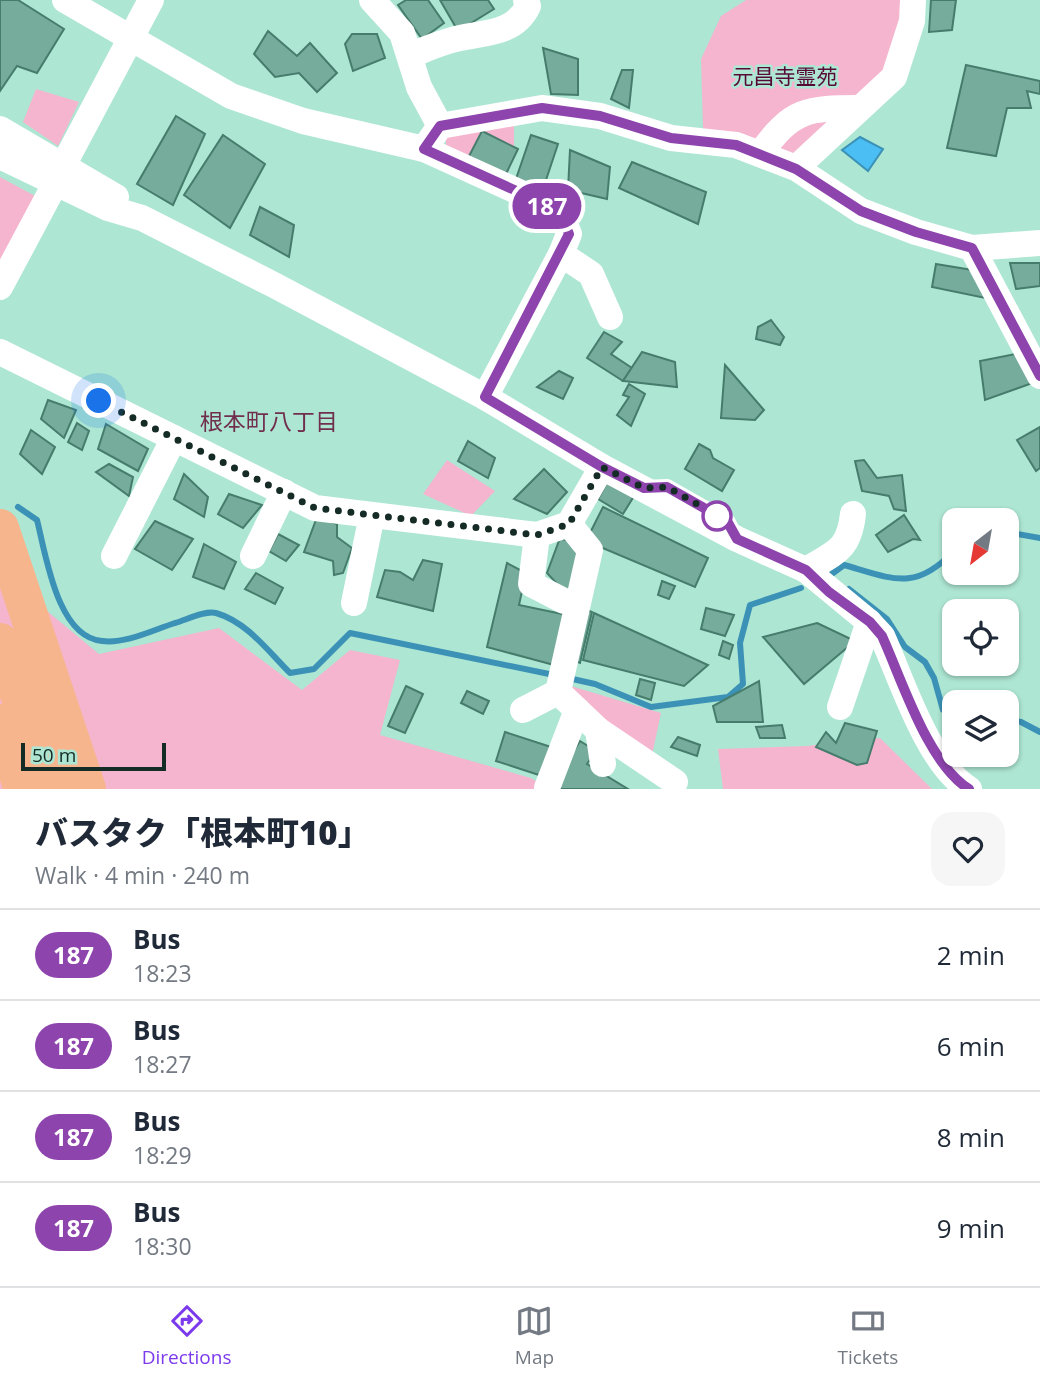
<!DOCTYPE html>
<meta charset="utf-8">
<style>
body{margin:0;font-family:"Open Sans","Noto Sans JP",sans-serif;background:#f6f6f7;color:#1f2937;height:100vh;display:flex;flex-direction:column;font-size:26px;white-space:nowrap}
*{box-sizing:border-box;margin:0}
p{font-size:23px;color:#747a83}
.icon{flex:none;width:38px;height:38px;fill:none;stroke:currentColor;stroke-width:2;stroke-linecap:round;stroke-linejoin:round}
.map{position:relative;height:789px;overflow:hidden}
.sheet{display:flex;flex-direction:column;background:#fff;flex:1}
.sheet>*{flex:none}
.badge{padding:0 14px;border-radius:23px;font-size:24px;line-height:46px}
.needle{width:46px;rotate:211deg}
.tools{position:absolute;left:942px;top:508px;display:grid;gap:14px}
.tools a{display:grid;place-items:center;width:77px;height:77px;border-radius:14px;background:#fff;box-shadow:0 2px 5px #0004;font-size:35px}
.scale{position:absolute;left:21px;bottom:18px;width:145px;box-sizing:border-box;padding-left:7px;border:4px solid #152b25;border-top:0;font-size:19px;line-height:24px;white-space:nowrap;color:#152b25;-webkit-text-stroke:5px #ade6d3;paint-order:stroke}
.you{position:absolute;width:35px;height:35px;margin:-18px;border:5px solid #fff;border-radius:50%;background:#1a73e8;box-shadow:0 0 0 10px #1a73e833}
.map>.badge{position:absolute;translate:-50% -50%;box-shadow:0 0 0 4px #fff}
.round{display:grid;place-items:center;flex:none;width:74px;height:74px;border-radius:21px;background:#f6f6f7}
.overview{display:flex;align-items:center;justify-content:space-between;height:119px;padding:0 35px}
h1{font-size:33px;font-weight:800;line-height:52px}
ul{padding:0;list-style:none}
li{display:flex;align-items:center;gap:21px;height:91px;padding:0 35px;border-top:2px solid #e0e1e3}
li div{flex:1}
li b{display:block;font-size:26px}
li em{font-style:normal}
li .badge{min-width:77px;font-weight:700;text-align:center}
.tabs{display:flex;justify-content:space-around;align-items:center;height:98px;border-top:2px solid #e0e1e3;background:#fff;font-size:19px;color:#747a83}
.tabs a{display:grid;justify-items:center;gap:4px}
.tabs .current{color:#7c3aed}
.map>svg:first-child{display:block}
.green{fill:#f5b5cf}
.water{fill:#4bbef4;stroke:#3b92b6;stroke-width:2}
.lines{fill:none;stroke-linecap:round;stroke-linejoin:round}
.stream{stroke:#3b92b6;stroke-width:6}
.building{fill:#76ac9b;stroke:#467c6c;stroke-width:2}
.minor{stroke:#fff;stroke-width:26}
.highway{stroke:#f6b58c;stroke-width:38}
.line-casing{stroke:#fff;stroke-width:16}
.line{stroke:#8e44ad;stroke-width:10}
.walk{stroke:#152b25;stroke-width:7;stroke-dasharray:0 12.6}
.stop-dot{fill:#fff;stroke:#8e44ad;stroke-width:3.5}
.labels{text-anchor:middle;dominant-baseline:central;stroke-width:5;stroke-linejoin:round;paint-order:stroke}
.park-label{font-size:21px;fill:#570a35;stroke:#ade6d3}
.neighbourhood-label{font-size:23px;fill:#712f4e;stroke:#ade6d3}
</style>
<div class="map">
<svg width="1040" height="789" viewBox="0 0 1040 789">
<rect width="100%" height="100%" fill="#ade6d3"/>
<!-- green -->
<g class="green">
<path d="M746 0H924L922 28 810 165 703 128 701 59 721 16Z"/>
<path d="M36 89 79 102 58 146 23 122Z"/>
<path d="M514 124V152L506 179 446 152V135Z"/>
<path d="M0 177 37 197 0 272Z"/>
<path d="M447 460 495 491 471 516 423 494Z"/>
<path d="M0 572 99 654 219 628 302 690 350 650 400 660 380 735 531 778 549 789H0Z"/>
<path d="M564 684 661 713 651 760Z"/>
<path d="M880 738 932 789H723L718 749 807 746Z"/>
</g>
<!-- water -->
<path class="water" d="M860 137 883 149 868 171 842 150Z"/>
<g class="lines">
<!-- stream -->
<g class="stream">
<path d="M18 507 37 520C46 555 57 637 102 641 126 644 153 630 175 623 186 620 205 610 216 613 247 622 268 651 290 673L314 669 350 633 554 675"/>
<path d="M1006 532 1040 538"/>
<path d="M829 576 844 565C893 579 915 592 954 551"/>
<path d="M849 589 887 619 905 647 925 662 934 678 943 710 954 713"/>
<path d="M568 678 595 684 651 707 728 697 743 684 740 643 750 605 801 588"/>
<path d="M1006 719 1021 722 1040 732"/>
</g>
</g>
<!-- building -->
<g class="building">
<path d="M0 0H18L64 29 37 73 17 66 0 91Z"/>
<path d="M406 0H428L444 23 422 39 398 5Z"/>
<path d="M440 0H488L494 9 458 31Z"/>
<path d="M931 0H956L952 30 929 32Z"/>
<path d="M268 31 297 56 310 43 337 73 317 92 299 73 275 77 254 54Z"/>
<path d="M352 34H377L385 58 353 71 345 44Z"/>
<path d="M543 48 578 59V95L551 94Z"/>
<path d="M966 65 1040 81V94L1027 91 1031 108H1007L996 156 947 148Z"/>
<path d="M622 70H633L629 108 611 99Z"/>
<path d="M176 116 205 134 173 205 137 184Z"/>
<path d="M482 131 518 149 505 176 468 158Z"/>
<path d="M223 135 265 164 230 228 184 195Z"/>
<path d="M531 135 558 144 543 189 516 179Z"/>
<path d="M570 150 610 167 607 199 568 190Z"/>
<path d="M632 162 706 192 698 224 619 188Z"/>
<path d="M260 207 294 225 289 257 250 235Z"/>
<path d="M1010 263H1040V286L1016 289Z"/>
<path d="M936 264 978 271 990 299 932 287Z"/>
<path d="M771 320 784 337 780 345 756 339 758 327Z"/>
<path d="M604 332 622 342 611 354 632 368 623 381 587 358Z"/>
<path d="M642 352 675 362 677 387 623 381Z"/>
<path d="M1021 353 1038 381 985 400 980 361Z"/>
<path d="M725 365 764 410 755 420 721 418Z"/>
<path d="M559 371 573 378 563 399 537 387Z"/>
<path d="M629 384 645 394 631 426 617 415 629 397 623 395Z"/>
<path d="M48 400 76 410 64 438 41 419Z"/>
<path d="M77 423 89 431 82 450 68 442Z"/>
<path d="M106 424 148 449 138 471 98 449Z"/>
<path d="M1040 427V468L1036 471 1017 440Z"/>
<path d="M31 430 55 447 42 474 20 454Z"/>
<path d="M468 441 495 458 488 478 458 461Z"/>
<path d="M699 444 710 450 713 458 734 470 722 491 685 469Z"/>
<path d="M864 460 877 478 902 475 906 511 894 509 889 496 862 491 855 461Z"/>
<path d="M109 464 133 477 129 496 96 472Z"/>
<path d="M544 469 567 492 547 514 514 499Z"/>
<path d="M184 474 208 497 204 517 174 499Z"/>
<path d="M608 481 634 496 623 514 598 499Z"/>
<path d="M229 494 262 505 243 528 218 514Z"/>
<path d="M603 507 708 558 695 587 586 541Z"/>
<path d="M904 515 920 540 913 539 888 552 876 535Z"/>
<path d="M317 517 337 524V537L352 548 343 573 334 575 333 561 304 552Z"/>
<path d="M155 521 193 539 172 570 135 549Z"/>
<path d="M278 534 299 545 286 561 269 551Z"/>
<path d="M560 538 577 544 576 594 559 586 547 573Z"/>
<path d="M204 544 236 562 224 589 193 577Z"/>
<path d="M423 560 442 564 433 611 377 597 385 570 400 572 413 580Z"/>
<path d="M507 563 526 573 519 605 567 615 554 665 487 647Z"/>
<path d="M256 573 283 588 275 604 245 589Z"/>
<path d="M662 581 675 586 669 599 658 595Z"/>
<path d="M706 608 734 615 725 636 701 629Z"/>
<path d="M585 609 592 612 580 663 572 660Z"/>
<path d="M594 613 708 665 684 686 583 660Z"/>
<path d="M817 623 855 641 804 684 763 637Z"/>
<path d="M723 641 733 645 729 659 719 655Z"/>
<path d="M640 679 655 683 651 700 636 695Z"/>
<path d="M759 681 763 722H717L713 706Z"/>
<path d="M406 686 423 694 405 733 388 726Z"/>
<path d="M467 691 489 701 483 714 461 703Z"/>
<path d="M845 723 877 731 867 763 857 765 816 747 826 732 836 743Z"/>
<path d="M782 725 785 738H760L756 727Z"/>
<path d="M505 732 554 748 545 777 496 761Z"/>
<path d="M678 737 700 745 697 756 671 747Z"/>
<path d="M580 741 596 751 587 764 628 789H556L552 786Z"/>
</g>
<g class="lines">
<!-- minor -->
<g class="minor">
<path d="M65 0 231 96 303 121 424 149 543 203 563 219 569 234 561 254 485 397"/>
<path d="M372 0 402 33 419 87 440 126"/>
<path d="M410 55C424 50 437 44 452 40 480 32 514 36 528 6L526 0"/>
<path d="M0 129 116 197"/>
<path d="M424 149 440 126 542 108 600 116 671 138 736 145 796 168 861 211 916 232 972 248 1040 243"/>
<path d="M760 154C792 109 807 108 860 108"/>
<path d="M0 156 108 208 142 218 274 285 485 397 602 467 737 539 806 570 869 622 882 636C902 680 928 764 969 789"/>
<path d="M64 164 151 0"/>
<path d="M796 168 894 77 912 21 913 0"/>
<path d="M972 248 1040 376"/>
<path d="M561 254 591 274 610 317"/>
<path d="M0 287 55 184"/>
<path d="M0 352 315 508 537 535 569 524 602 467"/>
<path d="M537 535 531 584 564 601"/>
<path d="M114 556 174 438"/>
<path d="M253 556 284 492"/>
<path d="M806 570C836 552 849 550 853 514"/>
<path d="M354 603 372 515"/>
<path d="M840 707 869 622"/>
<path d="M523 710 558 692"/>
<path d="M577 710 598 730 675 782"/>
<path d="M598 730 603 764"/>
<path d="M547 788 577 710 558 692 590 550 569 524"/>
</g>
<!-- highway -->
<g class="highway">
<path d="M0 528 87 789"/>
<path d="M0 642 53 789"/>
<path d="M0 723 23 789"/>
</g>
</g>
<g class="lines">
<!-- line casing -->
<g class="line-casing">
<path id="line" d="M969 789C928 764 902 680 882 636L870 622 829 592 806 570 737 539 727 521 667 487 644 488 602 467 485 397 569 234 563 219 543 203 424 149 440 126 542 108 600 116 671 138 736 145 796 169 861 211 916 232 972 248 1040 376"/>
</g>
<!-- line -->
<use href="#line" class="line"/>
<!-- walk -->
<path class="walk" d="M99 401 315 508 537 535 569 524 602 467 644 488 667 487 727 521 717 516"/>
</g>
<!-- markers -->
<circle class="stop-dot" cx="717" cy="516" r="14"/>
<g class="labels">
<!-- park labels -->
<g class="park-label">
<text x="785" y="76">元昌寺霊苑</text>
</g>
<!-- neighbourhood labels -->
<g class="neighbourhood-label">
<text x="269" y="421">根本町八丁目</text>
</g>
</g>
</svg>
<div class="tools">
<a><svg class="needle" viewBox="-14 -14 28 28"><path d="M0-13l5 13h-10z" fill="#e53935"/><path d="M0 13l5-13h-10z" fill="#747a83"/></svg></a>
<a><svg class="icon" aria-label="locate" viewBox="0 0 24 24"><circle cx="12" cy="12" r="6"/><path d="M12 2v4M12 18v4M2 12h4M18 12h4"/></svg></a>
<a><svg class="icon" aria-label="layers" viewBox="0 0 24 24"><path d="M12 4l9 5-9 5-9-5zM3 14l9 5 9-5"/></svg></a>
</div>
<div class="scale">50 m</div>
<div class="you" style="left:99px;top:401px"></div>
<b class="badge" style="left:547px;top:206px;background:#8e44ad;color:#fff">187</b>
</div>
<section class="sheet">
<div class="overview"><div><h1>バスタク「根本町10」</h1><p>Walk · 4 min · 240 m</p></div><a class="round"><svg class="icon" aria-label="heart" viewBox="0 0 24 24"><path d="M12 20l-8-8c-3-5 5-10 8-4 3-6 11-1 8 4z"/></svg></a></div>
<ul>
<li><span class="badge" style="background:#8e44ad;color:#fff">187</span><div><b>Bus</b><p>18:23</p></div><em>2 min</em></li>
<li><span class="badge" style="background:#8e44ad;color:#fff">187</span><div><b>Bus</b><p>18:27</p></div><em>6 min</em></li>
<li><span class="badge" style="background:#8e44ad;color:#fff">187</span><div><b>Bus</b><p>18:29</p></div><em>8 min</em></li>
<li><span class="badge" style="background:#8e44ad;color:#fff">187</span><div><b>Bus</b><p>18:30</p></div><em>9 min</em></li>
</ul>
</section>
<nav class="tabs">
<a class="current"><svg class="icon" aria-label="directions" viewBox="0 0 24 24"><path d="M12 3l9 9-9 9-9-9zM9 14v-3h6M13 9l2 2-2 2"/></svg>Directions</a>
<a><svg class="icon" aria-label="map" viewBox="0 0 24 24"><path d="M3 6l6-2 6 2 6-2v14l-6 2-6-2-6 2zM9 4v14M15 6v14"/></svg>Map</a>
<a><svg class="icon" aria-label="tickets" viewBox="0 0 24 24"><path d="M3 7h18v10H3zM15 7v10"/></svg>Tickets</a>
</nav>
